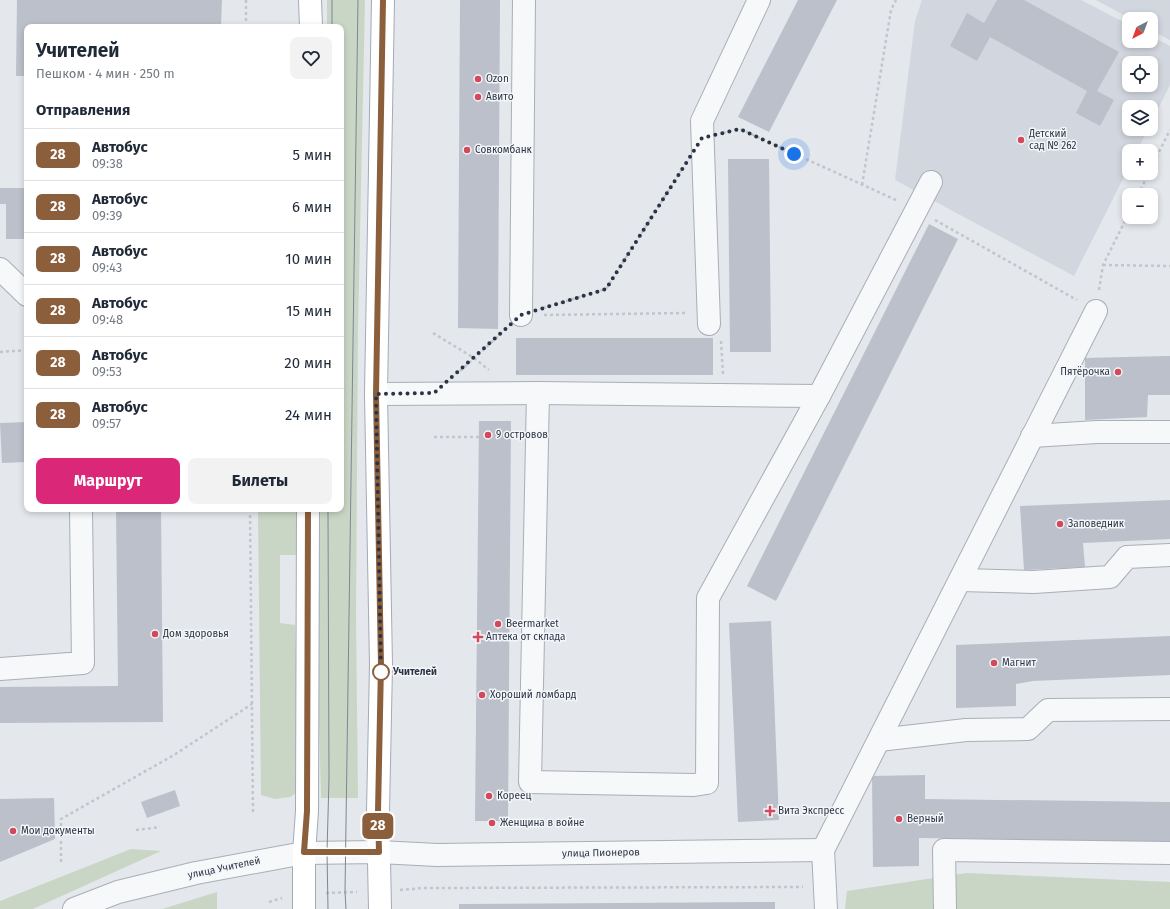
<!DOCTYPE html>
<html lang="ru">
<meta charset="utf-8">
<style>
body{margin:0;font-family:"Fira Sans",sans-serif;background:#f2f2f3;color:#1f2937;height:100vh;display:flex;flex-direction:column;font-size:15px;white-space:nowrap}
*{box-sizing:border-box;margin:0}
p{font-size:13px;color:#747a83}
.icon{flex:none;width:22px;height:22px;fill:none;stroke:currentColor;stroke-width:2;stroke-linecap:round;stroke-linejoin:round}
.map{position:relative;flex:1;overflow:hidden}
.panel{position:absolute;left:24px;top:24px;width:320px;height:488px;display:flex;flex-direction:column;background:#fff;border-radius:8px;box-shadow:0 2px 6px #0003}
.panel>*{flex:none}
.badge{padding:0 8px;border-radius:6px;font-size:14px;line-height:26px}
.needle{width:26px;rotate:221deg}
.buttons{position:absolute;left:1122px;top:12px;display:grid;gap:8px}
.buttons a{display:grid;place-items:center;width:36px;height:36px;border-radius:8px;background:#fff;box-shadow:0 2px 6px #0003;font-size:20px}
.you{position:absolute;width:20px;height:20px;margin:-10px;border:3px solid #fff;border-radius:50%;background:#1a73e8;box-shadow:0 0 0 6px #1a73e833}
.map>.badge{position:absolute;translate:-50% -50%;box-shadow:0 0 0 2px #fff}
h2{padding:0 12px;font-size:15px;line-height:36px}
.round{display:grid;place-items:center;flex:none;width:42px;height:42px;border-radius:8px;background:#f2f2f3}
.summary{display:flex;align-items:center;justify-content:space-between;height:68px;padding:0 12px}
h1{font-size:19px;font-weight:700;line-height:30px}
.cta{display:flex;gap:8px;margin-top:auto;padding:8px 12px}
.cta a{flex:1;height:46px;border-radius:8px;background:#db2777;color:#fff;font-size:16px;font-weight:700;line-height:46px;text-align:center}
.cta a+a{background:#f2f2f3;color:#1f2937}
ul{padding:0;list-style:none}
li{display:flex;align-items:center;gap:12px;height:52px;padding:0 12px;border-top:1px solid #e0e1e3}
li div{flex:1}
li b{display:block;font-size:15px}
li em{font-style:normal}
li .badge{min-width:44px;font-weight:700;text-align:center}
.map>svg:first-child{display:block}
.built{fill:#d2d6de;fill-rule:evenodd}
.green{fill:#c9d6c5}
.building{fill:#bbc0ca}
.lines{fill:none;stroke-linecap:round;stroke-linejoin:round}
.minor-casing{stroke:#a9aeb7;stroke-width:24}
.major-casing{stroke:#a3abb8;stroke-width:24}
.path{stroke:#c2c5cb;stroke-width:2.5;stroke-dasharray:3 3;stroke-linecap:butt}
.minor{stroke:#f7f8fa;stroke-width:22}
.major{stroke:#fff;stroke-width:22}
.tram{stroke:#7d8696;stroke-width:1}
.line-casing{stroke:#fff;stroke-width:9}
.line{stroke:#8b5e3c;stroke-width:6}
.walk{stroke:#2b3445;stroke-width:4;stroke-dasharray:0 7.2}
.poi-dot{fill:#d1495b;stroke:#f4f6f9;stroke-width:1.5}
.stop-dot{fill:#fff;stroke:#8b5e3c;stroke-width:2}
.labels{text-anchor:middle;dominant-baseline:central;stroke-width:3;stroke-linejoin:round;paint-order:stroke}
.poi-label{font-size:10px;fill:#2b3445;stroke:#f4f6f9;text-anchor:start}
.stop-label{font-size:10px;font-weight:bold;fill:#2b3445;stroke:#f4f6f9;text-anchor:start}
.street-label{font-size:10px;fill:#2b3445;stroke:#f4f6f9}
</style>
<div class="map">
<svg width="1170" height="909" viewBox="0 0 1170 909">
<rect width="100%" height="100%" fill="#e4e7ec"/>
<!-- built -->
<g class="built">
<path d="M922 0H1081L1129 25V41H1151V36L1170 46V85L1151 123V107H1129V129H1148L1137 151H1129V167L1074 276 895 180 915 21ZM1129 63H1151V85H1129Z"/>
<path d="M1096 0H1170V40L1151 30V19H1131Z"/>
</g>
<!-- green -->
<g class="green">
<path d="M327 0H365L358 329 356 615 358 798H321L318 683 320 509H341V27H327Z"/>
<path d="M258 509H297V555H280V623L295 625 300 790 290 797 275 799 261 795Z"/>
<path d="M131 849 161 851 33 909H0V901Z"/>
<path d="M967 873 1170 882V909H845L847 891Z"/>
<path d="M217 892V909H162Z"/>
</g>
<!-- building -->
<g class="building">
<path d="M17 0H222L221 27H27V76H16Z"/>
<path d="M460 0H500L498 329 458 328Z"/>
<path d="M798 0H837L769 132 738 117Z"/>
<path d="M997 0H1024L1119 52 1097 91 1114 100 1100 126 1076 113 1087 91 990 37 977 61 950 46 967 13 984 23Z"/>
<path d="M728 159H769L771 352H730Z"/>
<path d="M0 188H27V239H6V204H0Z"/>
<path d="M929 224 958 239 776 601 747 586Z"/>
<rect x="516" y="338" width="197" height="37"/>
<path d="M1166 356H1170V395H1148L1147 417 1085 420V358Z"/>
<path d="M479 421H511L508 821H475Z"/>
<path d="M27 422V462L2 463 0 423Z"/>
<path d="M1170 500V539L1083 543 1085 567 1024 570 1020 506Z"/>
<path d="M116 509H161L163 722 0 723V687L118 686Z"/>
<path d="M771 621 779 820 738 822 729 623Z"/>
<path d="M1170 636V675L1033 681 1016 684V706L956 708V645Z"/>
<path d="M925 775V799L1170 802V842L919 838V866L873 867 872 776Z"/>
<path d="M175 790 180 806 147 818 141 802Z"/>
<path d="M54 798 55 839 0 862V799Z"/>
<path d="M775 902V909H459V904Z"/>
</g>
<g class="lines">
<!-- minor casing -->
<g class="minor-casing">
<g id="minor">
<path d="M0 269 27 295"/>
<path d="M521 315 524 0"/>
<path d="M709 324 702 121 759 0"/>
<path d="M538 393 530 782 694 785 707 783 708 598 819 396 931 182"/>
<path d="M376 394 538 393 819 396"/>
<path d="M1032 436 1097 432H1170"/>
<path d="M960 580 1034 582 1110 577 1127 557 1170 555"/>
<path d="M0 669 83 663 81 509"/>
<path d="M879 740 966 730 1028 729 1048 710 1170 709"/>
<path d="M74 909 118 892 196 873 304 853 379 852 437 855 823 850"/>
<path d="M826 909 823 850 1096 311"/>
<path d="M945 909 944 850 1170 853"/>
</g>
</g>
<!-- major casing -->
<g class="major-casing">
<g id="major">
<path d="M310 0 311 27"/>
<path d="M304 909V853L307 811 308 509"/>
<path d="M380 909 378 812 381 665 376 394 383 0"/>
</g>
</g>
<!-- path -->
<g class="path">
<path d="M246 0V27"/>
<path d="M723 133 740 129 896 200"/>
<path d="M1151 168 1170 130"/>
<path d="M862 185 891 10 896 0"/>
<path d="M1138 195 1149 173"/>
<path d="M935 220 1077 300"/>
<path d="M1103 265 1170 266"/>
<path d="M1099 290 1103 265 1129 213"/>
<path d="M543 308 606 289 681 171"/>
<path d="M544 315 687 313"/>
<path d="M433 333 474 358 489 370"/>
<path d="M721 341 723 374"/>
<path d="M0 352 27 350"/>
<path d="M460 371 505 330"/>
<path d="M434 437H479"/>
<path d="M250 509 253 814"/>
<path d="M136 830 160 827"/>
<path d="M61 862V819L174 755 252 704"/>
<path d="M400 890 422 888 803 887"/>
<path d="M326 893 357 892"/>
<path d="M269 902 282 898"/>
</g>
<!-- minor -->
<use href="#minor" class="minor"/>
<!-- major -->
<use href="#major" class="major"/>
<!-- tram -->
<g class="tram">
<path d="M332 27V0"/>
<path d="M328 509 329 779 327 852 328 909"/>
<path d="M346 909 345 892 358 0"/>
</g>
</g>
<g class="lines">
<!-- line casing -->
<g class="line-casing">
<path id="line" d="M308 509 307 811 304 852H379L378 812 381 665 376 394 383 0"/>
</g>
<!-- line -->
<use href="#line" class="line"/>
<!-- walk -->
<path class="walk" d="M381 672 376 394 434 393 521 315 606 289 702 138 740 129 794 154"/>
</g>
<!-- markers -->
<g class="poi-dot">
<circle cx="478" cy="79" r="4"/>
<circle cx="478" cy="97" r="4"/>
<circle cx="1021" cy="140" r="4"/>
<circle cx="467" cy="150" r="4"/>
<circle cx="1118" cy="372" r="4"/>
<circle cx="488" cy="435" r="4"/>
<circle cx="1060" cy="524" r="4"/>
<circle cx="498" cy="624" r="4"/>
<circle cx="155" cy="634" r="4"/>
<path d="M476 631h4v4h4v4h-4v4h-4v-4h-4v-4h4z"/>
<circle cx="994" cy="663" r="4"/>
<circle cx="482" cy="695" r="4"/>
<circle cx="489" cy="796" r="4"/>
<path d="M768 805h4v4h4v4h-4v4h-4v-4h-4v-4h4z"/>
<circle cx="899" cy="819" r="4"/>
<circle cx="492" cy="823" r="4"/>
<circle cx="13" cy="831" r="4"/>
</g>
<circle class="stop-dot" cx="381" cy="672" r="8"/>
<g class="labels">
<!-- poi labels -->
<g class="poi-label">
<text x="486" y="79">Ozon</text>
<text x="486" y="97">Авито</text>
<text x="1029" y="134">Детский<tspan x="1029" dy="12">сад № 262</tspan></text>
<text x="475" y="150">Совкомбанк</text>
<text x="1110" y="372" text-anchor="end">Пятёрочка</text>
<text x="496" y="435">9 островов</text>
<text x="1068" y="524">Заповедник</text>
<text x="506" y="624">Beermarket</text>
<text x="163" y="634">Дом здоровья</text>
<text x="486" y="637">Аптека от склада</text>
<text x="1002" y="663">Магнит</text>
<text x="490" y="695">Хороший ломбард</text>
<text x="497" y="796">Кореец</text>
<text x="778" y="811">Вита Экспресс</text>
<text x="907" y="819">Верный</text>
<text x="500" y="823">Женщина в войне</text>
<text x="21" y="831">Мои документы</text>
</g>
<!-- stop labels -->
<g class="stop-label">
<text x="393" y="672">Учителей</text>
</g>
<!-- street labels -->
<g class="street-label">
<text transform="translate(601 853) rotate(-1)">улица Пионеров</text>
<text transform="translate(224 868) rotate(-12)">улица Учителей</text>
</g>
</g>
</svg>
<div class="buttons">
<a><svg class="needle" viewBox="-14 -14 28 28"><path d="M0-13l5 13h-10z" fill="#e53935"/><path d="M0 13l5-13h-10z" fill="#747a83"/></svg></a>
<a><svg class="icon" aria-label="locate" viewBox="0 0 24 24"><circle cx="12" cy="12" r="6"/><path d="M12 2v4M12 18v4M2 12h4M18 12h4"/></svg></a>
<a><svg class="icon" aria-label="layers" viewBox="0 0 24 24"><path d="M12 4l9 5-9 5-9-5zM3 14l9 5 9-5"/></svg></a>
<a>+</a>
<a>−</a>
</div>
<div class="you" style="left:794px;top:154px"></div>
<b class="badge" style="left:378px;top:826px;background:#8b5e3c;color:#fff">28</b>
<section class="panel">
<div class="summary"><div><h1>Учителей</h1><p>Пешком · 4 мин · 250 m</p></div><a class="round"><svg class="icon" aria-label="heart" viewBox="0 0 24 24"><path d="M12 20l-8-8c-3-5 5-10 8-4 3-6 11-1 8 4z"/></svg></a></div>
<h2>Отправления</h2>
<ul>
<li><span class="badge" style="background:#8b5e3c;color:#fff">28</span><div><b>Автобус</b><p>09:38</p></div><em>5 мин</em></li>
<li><span class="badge" style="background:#8b5e3c;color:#fff">28</span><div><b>Автобус</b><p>09:39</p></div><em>6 мин</em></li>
<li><span class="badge" style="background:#8b5e3c;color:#fff">28</span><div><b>Автобус</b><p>09:43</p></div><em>10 мин</em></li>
<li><span class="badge" style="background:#8b5e3c;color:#fff">28</span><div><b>Автобус</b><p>09:48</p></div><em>15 мин</em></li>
<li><span class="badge" style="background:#8b5e3c;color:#fff">28</span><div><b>Автобус</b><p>09:53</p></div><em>20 мин</em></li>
<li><span class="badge" style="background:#8b5e3c;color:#fff">28</span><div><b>Автобус</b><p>09:57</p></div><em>24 мин</em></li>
</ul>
<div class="cta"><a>Маршрут</a><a>Билеты</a></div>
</section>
</div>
